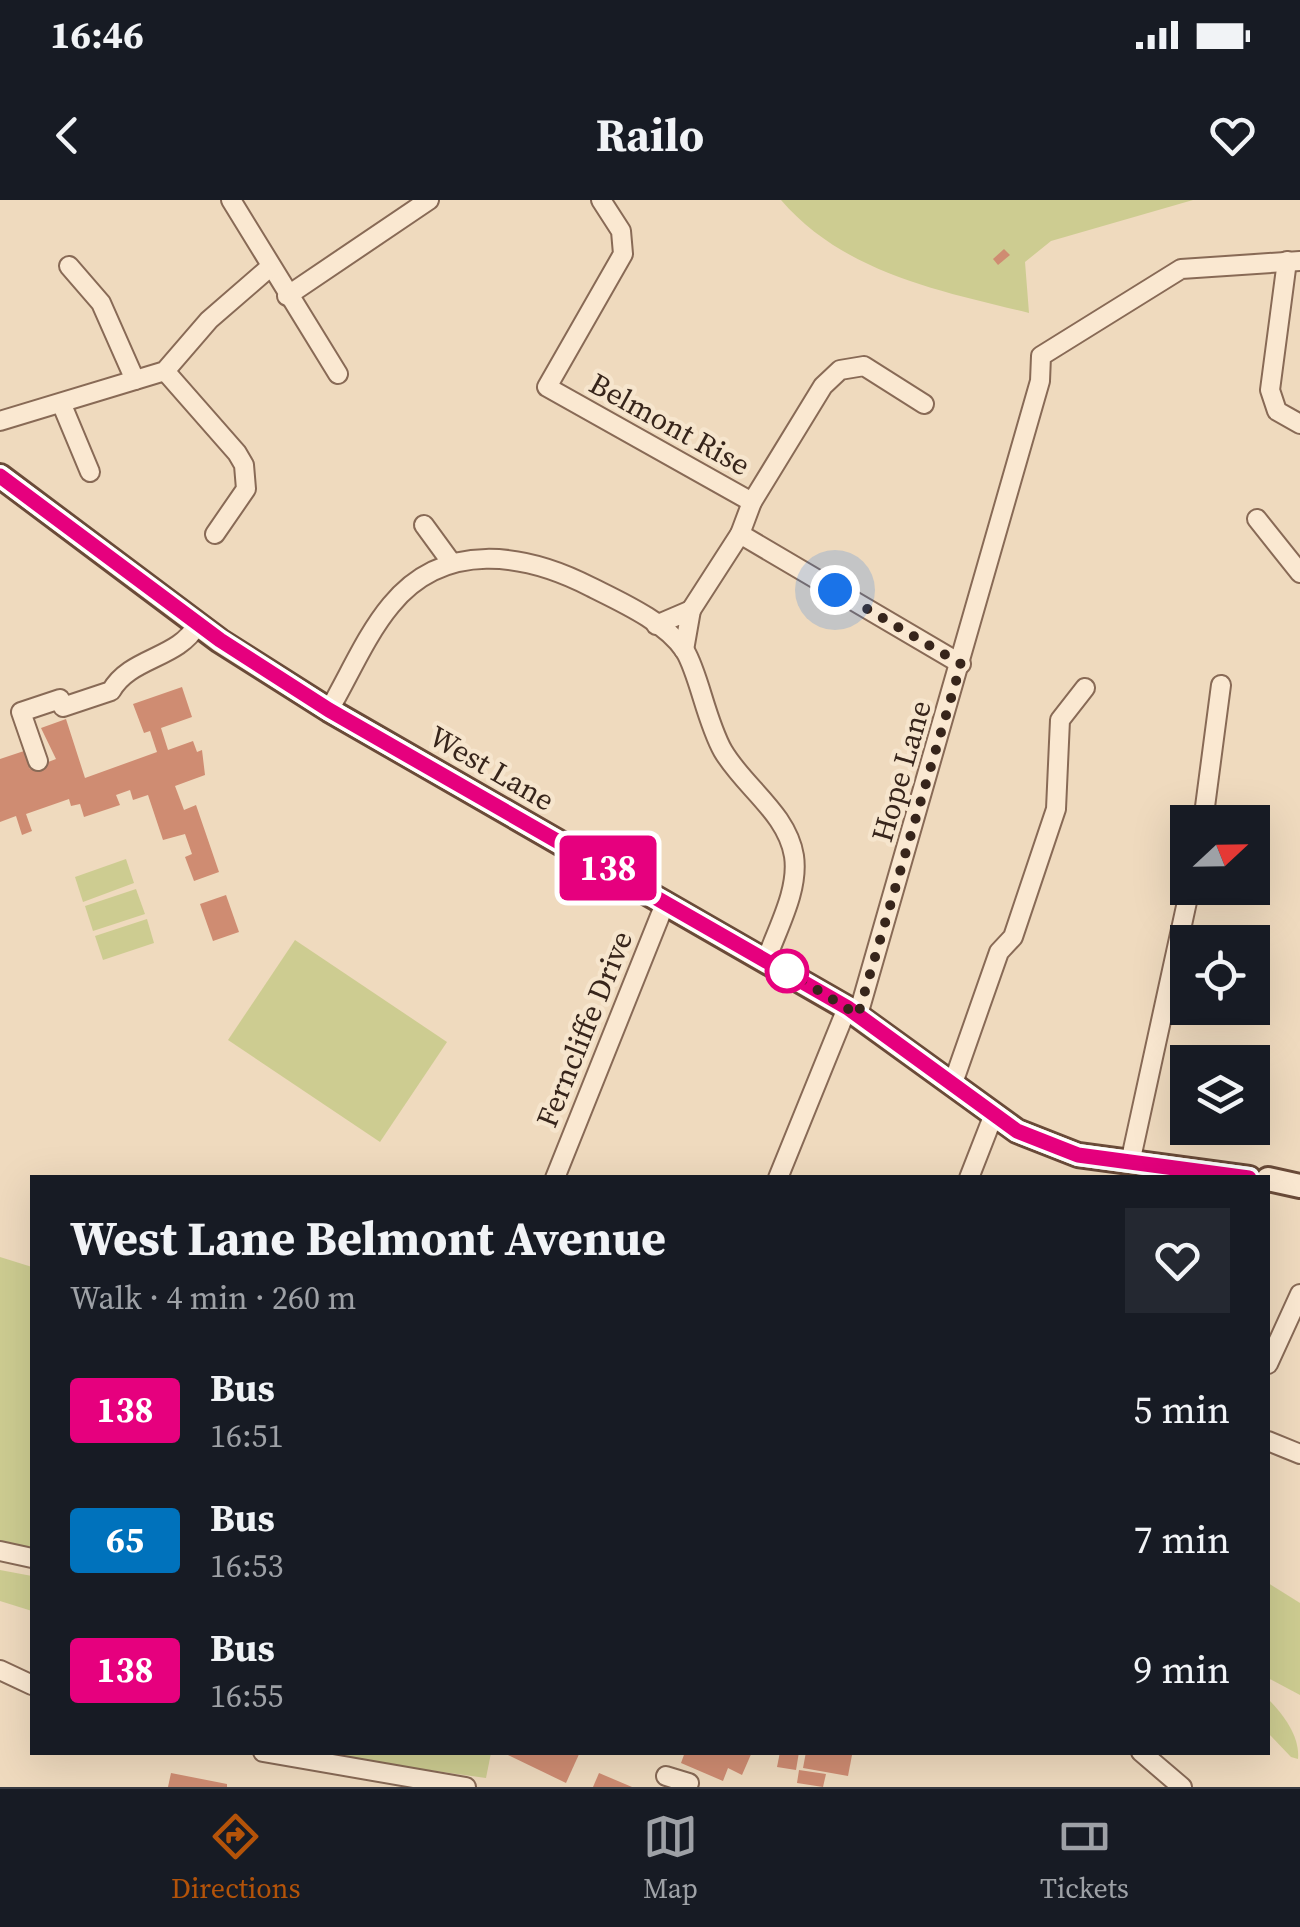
<!DOCTYPE html>
<meta charset="utf-8">
<style>
body{margin:0;font-family:"Source Serif 4",serif;background:#242831;color:#f1f3f6;height:100vh;display:flex;flex-direction:column;font-size:38px;white-space:nowrap}
*{box-sizing:border-box;margin:0}
p{font-size:32px;color:#9ea1a6}
.icon{flex:none;width:55px;height:55px;fill:none;stroke:currentColor;stroke-width:2;stroke-linecap:round;stroke-linejoin:round}
.map{position:relative;flex:1;overflow:hidden}
.details{position:absolute;left:30px;top:975px;width:1240px;height:580px;display:flex;flex-direction:column;background:#171b24;border-radius:0px;box-shadow:0 10px 40px #0002}
.details>*{flex:none}
.badge{padding:0 20px;border-radius:8px;font-size:35px;line-height:65px}
.needle{width:65px;rotate:68deg}
.tools{position:absolute;left:1170px;top:605px;display:grid;gap:20px}
.tools a{display:grid;place-items:center;width:100px;height:100px;border-radius:0px;background:#171b24;box-shadow:0 10px 40px #0002;font-size:50px}
.you{position:absolute;width:50px;height:50px;margin:-25px;border:8px solid #fff;border-radius:50%;background:#1a73e8;box-shadow:0 0 0 15px #1a73e833}
.map>.badge{position:absolute;translate:-50% -50%;box-shadow:0 0 0 5px #fff}
.round{display:grid;place-items:center;flex:none;width:105px;height:105px;border-radius:0px;background:#242831}
.overview{display:flex;align-items:center;justify-content:space-between;height:170px;padding:0 40px}
h1{font-size:48px;font-weight:700;line-height:75px}
ul{padding:0;list-style:none}
li{display:flex;align-items:center;gap:30px;height:130px;padding:0 40px}
li div{flex:1}
li b{display:block;font-size:38px}
li em{font-style:normal}
li .badge{min-width:110px;font-weight:700;text-align:center}
.status{display:flex;justify-content:space-between;align-items:center;height:70px;padding:0 50px;background:#171b24;direction:ltr}
.status svg{height:28px;fill:currentColor}
header{display:flex;justify-content:space-between;align-items:center;height:130px;padding:0 40px;background:#171b24;font-size:45px;font-weight:700}
.tab-bar{display:flex;justify-content:space-around;align-items:center;height:140px;border-top:2px solid #363941;background:#171b24;font-size:28px;color:#9ea1a6}
.tab-bar a{display:grid;justify-items:center;gap:5px}
.tab-bar .active{color:#b45309}
.map>svg:first-child{display:block}
.green{fill:#cdcc91}
.building{fill:#cf8c72}
.lines{fill:none;stroke-linecap:round;stroke-linejoin:round}
.street-casing{stroke:#886a56;stroke-width:22}
.secondary-casing{stroke:#6a4b39;stroke-width:28}
.street{stroke:#fae8d1;stroke-width:18}
.secondary{stroke:#fae8d1;stroke-width:22}
.line-casing{stroke:#fff;stroke-width:22}
.line{stroke:#e6007e;stroke-width:15}
.walk{stroke:#37251b;stroke-width:10;stroke-dasharray:0 18}
.stop-dot{fill:#fff;stroke:#e6007e;stroke-width:5}
.labels{text-anchor:middle;dominant-baseline:central;stroke-width:9;stroke-linejoin:round;paint-order:stroke}
.street-label{font-size:30px;fill:#37251b;stroke:#f6e5cd}
</style>
<div class="status"><b>16:46</b><svg viewBox="0 0 49 12"><path d="M0 12V9h3v3zM5 12V6h3v6zM10 12V3h3v9zM15 12V0h3v12zM26 1h20v11H26zM47 4h2v5h-2z"/></svg></div>
<header><svg class="icon" aria-label="back" viewBox="0 0 24 24"><path d="M15 5l-7 7 7 7"/></svg>Railo<svg class="icon" aria-label="heart" viewBox="0 0 24 24"><path d="M12 20l-8-8c-3-5 5-10 8-4 3-6 11-1 8 4z"/></svg></header>
<div class="map">
<svg width="1300" height="1587" viewBox="0 0 1300 1587">
<rect width="100%" height="100%" fill="#efdabe"/>
<!-- green -->
<g class="green">
<path d="M781 0H1193L1051 41 1025 62 1029 113C940 91 844 73 781 0Z"/>
<path d="M126 659 134 683 83 702 75 677Z"/>
<path d="M136 689 145 714 93 731 85 706Z"/>
<path d="M147 719 154 743 103 760 95 736Z"/>
<path d="M295 740 447 842 380 942 228 840Z"/>
<path d="M0 1057 32 1067V1357L0 1349Z"/>
<path d="M0 1370 32 1376V1411L0 1401Z"/>
<path d="M1268 1383 1300 1403V1495L1268 1478Z"/>
<path d="M1268 1499C1283 1514 1300 1536 1298 1559L1291 1557 1268 1533Z"/>
<path d="M306 1553H491L486 1578Z"/>
</g>
<!-- building -->
<g class="building">
<path d="M1004 49 1010 55 998 65 993 59Z"/>
<path d="M182 487 192 517 161 528 168 550 193 541 197 552 202 550 205 575 175 586 184 610 196 605 219 672 194 681 185 657 192 654 185 634 163 640 148 595 133 600 130 590 116 595 120 605 84 617 80 604 71 606 69 599 26 614 32 631 22 635 16 616 0 622V559L24 551 30 569 56 559 41 528 66 519 85 578 157 552 150 531 144 533 133 504Z"/>
<path d="M226 695 239 732 213 741 200 704Z"/>
<path d="M502 1552H580L566 1583Z"/>
<path d="M685 1552H752L742 1575 728 1568 723 1581 681 1563Z"/>
<path d="M780 1552H799L796 1570 777 1567Z"/>
<path d="M806 1552 852 1555 848 1576 803 1568Z"/>
<path d="M799 1570 826 1574 823 1587 797 1583Z"/>
<path d="M171 1573 227 1584V1587H168Z"/>
<path d="M599 1573 632 1587H593Z"/>
</g>
<g class="lines">
<!-- street casing -->
<g class="street-casing">
<g id="street">
<path d="M231 0 338 174"/>
<path d="M601 0 621 31 623 54 547 187 752 302 740 334 961 464"/>
<path d="M1287 61 1270 190 1277 211 1300 224"/>
<path d="M69 66 101 103 135 180"/>
<path d="M287 96 429 0"/>
<path d="M165 171 237 253 244 265 246 289 215 334"/>
<path d="M62 205 90 272"/>
<path d="M0 221 165 171 209 120 269 68"/>
<path d="M752 302 823 186 840 170 864 166 924 204"/>
<path d="M1257 319 1300 373"/>
<path d="M424 325 451 362"/>
<path d="M691 410 740 334"/>
<path d="M656 425 691 410 684 450"/>
<path d="M329 510C349 476 366 435 391 405 444 340 525 353 591 387 621 402 666 422 685 451 699 474 706 521 723 551 744 587 787 613 794 656 799 690 778 727 767 758"/>
<path d="M38 561 21 512 60 499 63 507 111 491C130 457 178 459 197 425"/>
<path d="M1203 622 1221 485"/>
<path d="M1252 642 1259 643"/>
<path d="M858 815 1040 181 1041 156 1181 69 1300 61"/>
<path d="M953 883 999 752 1013 737 1056 609 1060 520 1085 488"/>
<path d="M1130 963 1190 688"/>
<path d="M555 978 666 701"/>
<path d="M778 978 847 808"/>
<path d="M969 978 994 914"/>
<path d="M1268 1164 1300 1094"/>
<path d="M1268 1241 1300 1254"/>
<path d="M0 1351 32 1358"/>
<path d="M0 1470 32 1485"/>
<path d="M263 1552 466 1587"/>
<path d="M1141 1552 1182 1587"/>
<path d="M666 1576 689 1583 687 1587"/>
</g>
</g>
<!-- secondary casing -->
<g class="secondary-casing">
<g id="secondary">
<path d="M0 276 220 441 329 510 847 808 1017 931 1078 955 1249 978"/>
<path d="M1268 979 1300 986"/>
</g>
</g>
<!-- street -->
<use href="#street" class="street"/>
<!-- secondary -->
<use href="#secondary" class="secondary"/>
</g>
<g class="lines">
<!-- line casing -->
<g class="line-casing">
<path id="line" d="M0 276 220 440 329 510 848 808 1017 931 1078 955 1249 978"/>
</g>
<!-- line -->
<use href="#line" class="line"/>
<!-- walk -->
<path class="walk" d="M787 771 858 815 961 464 835 390"/>
</g>
<!-- markers -->
<circle class="stop-dot" cx="787" cy="771" r="20"/>
<g class="labels">
<!-- street labels -->
<g class="street-label">
<text transform="translate(670 224) rotate(29)">Belmont Rise</text>
<text transform="translate(492 568) rotate(30)">West Lane</text>
<text transform="translate(901 571) rotate(-74)">Hope Lane</text>
<text transform="translate(584 829) rotate(-68)">Ferncliffe Drive</text>
</g>
</g>
</svg>
<div class="tools">
<a><svg class="needle" viewBox="-14 -14 28 28"><path d="M0-13l5 13h-10z" fill="#e53935"/><path d="M0 13l5-13h-10z" fill="#9ea1a6"/></svg></a>
<a><svg class="icon" aria-label="locate" viewBox="0 0 24 24"><circle cx="12" cy="12" r="6"/><path d="M12 2v4M12 18v4M2 12h4M18 12h4"/></svg></a>
<a><svg class="icon" aria-label="layers" viewBox="0 0 24 24"><path d="M12 4l9 5-9 5-9-5zM3 14l9 5 9-5"/></svg></a>
</div>
<div class="you" style="left:835px;top:390px"></div>
<b class="badge" style="left:608px;top:668px;background:#e6007e;color:#fff">138</b>
<section class="details">
<div class="overview"><div><h1>West Lane Belmont Avenue</h1><p>Walk · 4 min · 260 m</p></div><a class="round"><svg class="icon" aria-label="heart" viewBox="0 0 24 24"><path d="M12 20l-8-8c-3-5 5-10 8-4 3-6 11-1 8 4z"/></svg></a></div>
<ul>
<li><span class="badge" style="background:#e6007e;color:#fff">138</span><div><b>Bus</b><p>16:51</p></div><em>5 min</em></li>
<li><span class="badge" style="background:#0072bc;color:#fff">65</span><div><b>Bus</b><p>16:53</p></div><em>7 min</em></li>
<li><span class="badge" style="background:#e6007e;color:#fff">138</span><div><b>Bus</b><p>16:55</p></div><em>9 min</em></li>
</ul>
</section>
</div>
<nav class="tab-bar">
<a class="active"><svg class="icon" aria-label="directions" viewBox="0 0 24 24"><path d="M12 3l9 9-9 9-9-9zM9 14v-3h6M13 9l2 2-2 2"/></svg>Directions</a>
<a><svg class="icon" aria-label="map" viewBox="0 0 24 24"><path d="M3 6l6-2 6 2 6-2v14l-6 2-6-2-6 2zM9 4v14M15 6v14"/></svg>Map</a>
<a><svg class="icon" aria-label="tickets" viewBox="0 0 24 24"><path d="M3 7h18v10H3zM15 7v10"/></svg>Tickets</a>
</nav>
